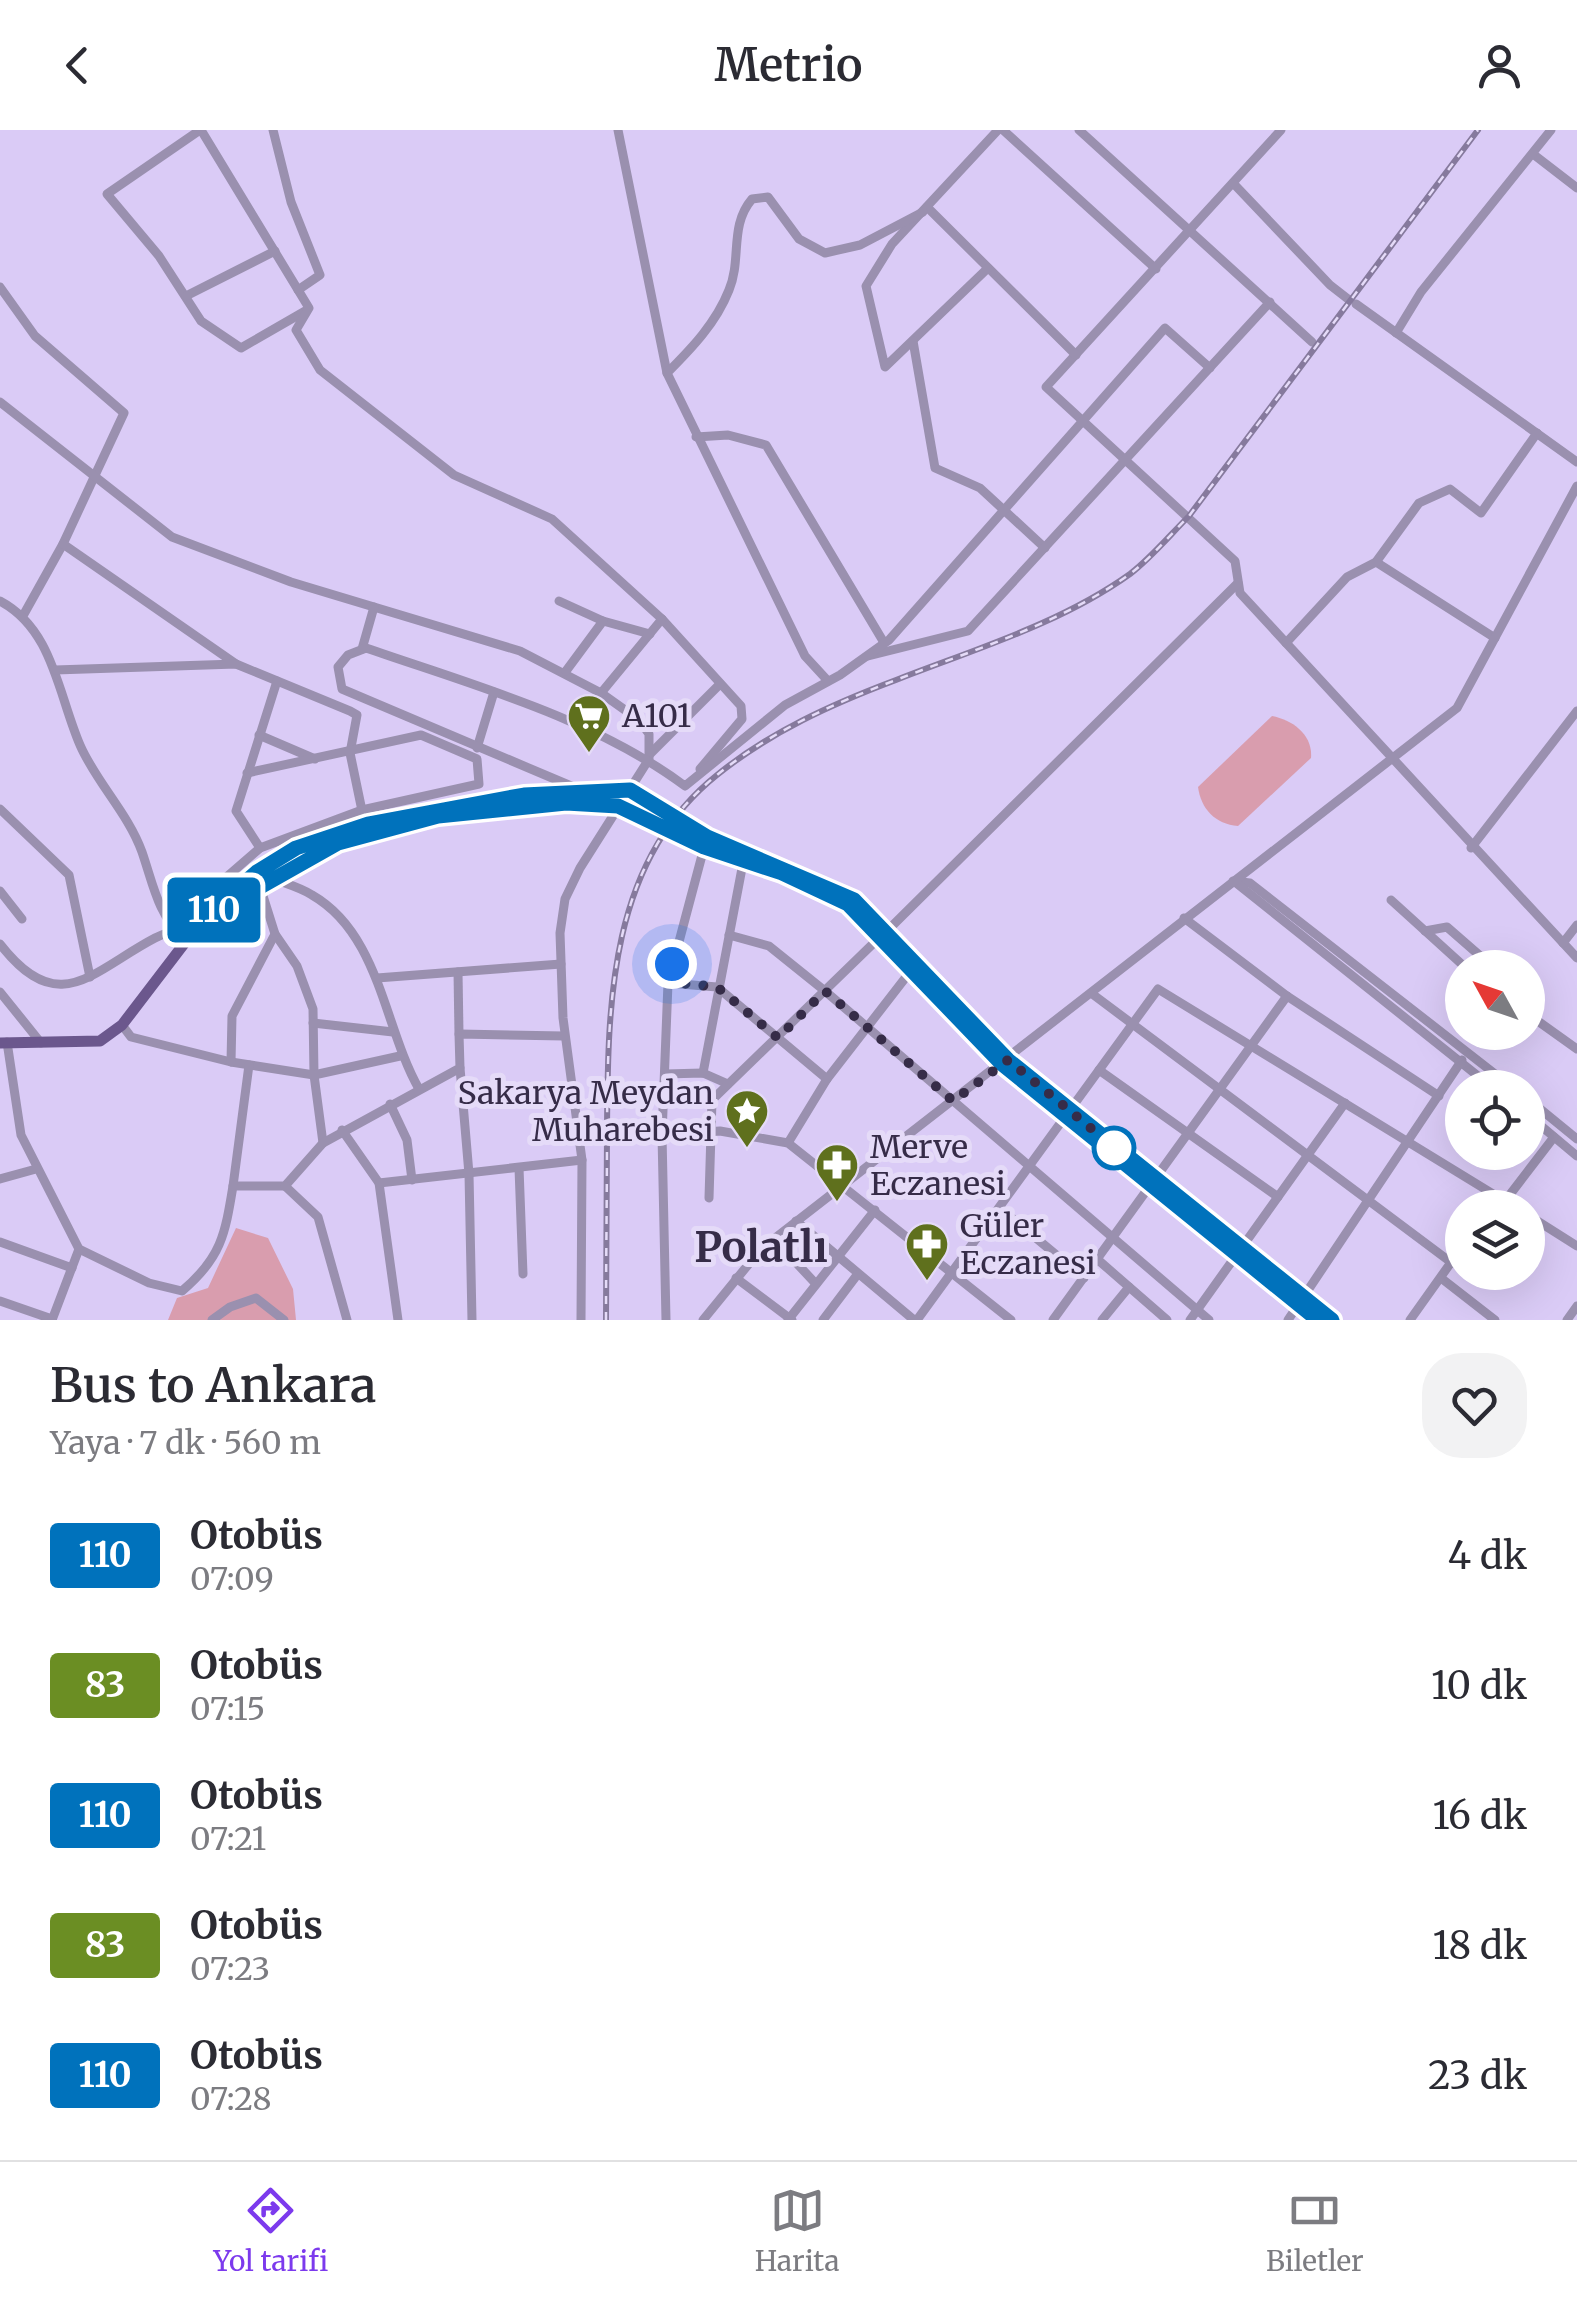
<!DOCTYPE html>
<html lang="tr">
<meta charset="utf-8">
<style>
body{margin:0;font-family:Merriweather,serif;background:#f2f2f3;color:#2b2b33;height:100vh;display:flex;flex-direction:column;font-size:38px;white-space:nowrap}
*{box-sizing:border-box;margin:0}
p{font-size:32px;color:#7c7c81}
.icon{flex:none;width:55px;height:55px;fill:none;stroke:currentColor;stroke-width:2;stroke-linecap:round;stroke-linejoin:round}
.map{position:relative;height:1190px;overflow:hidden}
.side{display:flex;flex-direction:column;background:#fff;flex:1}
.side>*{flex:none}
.badge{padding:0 20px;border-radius:8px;font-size:35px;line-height:65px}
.needle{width:65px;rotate:310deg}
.fabs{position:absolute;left:1445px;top:820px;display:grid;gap:20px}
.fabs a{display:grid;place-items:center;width:100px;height:100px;border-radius:50%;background:#fff;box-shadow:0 10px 40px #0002;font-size:50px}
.you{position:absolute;width:50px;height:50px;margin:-25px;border:8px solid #fff;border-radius:50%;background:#1a73e8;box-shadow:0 0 0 15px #1a73e833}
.map>.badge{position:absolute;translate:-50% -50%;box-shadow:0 0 0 5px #fff}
.round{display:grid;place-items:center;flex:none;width:105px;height:105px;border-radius:40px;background:#f2f2f3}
.overview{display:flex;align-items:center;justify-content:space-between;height:170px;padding:0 50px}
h1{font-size:48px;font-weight:600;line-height:75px}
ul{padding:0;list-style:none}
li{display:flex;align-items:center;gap:30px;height:130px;padding:0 50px}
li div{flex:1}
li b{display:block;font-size:38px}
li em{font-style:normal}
li .badge{min-width:110px;font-weight:700;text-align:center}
header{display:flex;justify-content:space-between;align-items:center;height:130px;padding:0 50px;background:#fff;font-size:45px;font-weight:600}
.dock{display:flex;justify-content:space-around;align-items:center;height:140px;border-top:2px solid #e1e1e2;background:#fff;font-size:28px;color:#7c7c81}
.dock a{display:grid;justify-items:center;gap:5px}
.dock .current{color:#7c3aed}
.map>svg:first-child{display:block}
.green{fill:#d99dae}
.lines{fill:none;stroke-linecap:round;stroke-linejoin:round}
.minor{stroke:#9a90af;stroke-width:9}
.major{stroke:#6b578d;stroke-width:11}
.rail-casing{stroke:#867a9d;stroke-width:6}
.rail{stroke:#e5dbf8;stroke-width:2.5;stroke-dasharray:8;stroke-linecap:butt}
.line-casing{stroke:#fff;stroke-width:22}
.line{stroke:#0072bc;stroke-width:15}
.walk{stroke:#362c48;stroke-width:10;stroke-dasharray:0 18}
.stop-dot{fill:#fff;stroke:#0072bc;stroke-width:5}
.labels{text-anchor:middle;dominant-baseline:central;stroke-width:10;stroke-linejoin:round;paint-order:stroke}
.poi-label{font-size:32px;fill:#362c48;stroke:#e5dbf8;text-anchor:start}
.district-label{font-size:42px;font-weight:bold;fill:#362c48;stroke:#e5dbf8}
</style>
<header><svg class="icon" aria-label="back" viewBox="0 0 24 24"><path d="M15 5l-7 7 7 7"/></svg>Metrio<svg class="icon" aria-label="person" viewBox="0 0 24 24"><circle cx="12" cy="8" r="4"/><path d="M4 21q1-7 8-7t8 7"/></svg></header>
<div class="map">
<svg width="1577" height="1190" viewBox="0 0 1577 1190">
<rect width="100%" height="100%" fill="#dacbf6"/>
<!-- green -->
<g class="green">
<path d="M1272 586C1293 590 1313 605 1311 628L1238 696C1215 694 1201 679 1198 657Z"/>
<path d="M236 1098 268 1108 293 1159 296 1190H168L177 1168 208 1158Z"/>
</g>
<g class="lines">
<!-- minor -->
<g class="minor">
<path d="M200 0 107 64 159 126 201 191 241 218 307 180"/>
<path d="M201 0 309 178 296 200 320 240 454 345 552 389 662 489 741 576 742 589 700 639"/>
<path d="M273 0 291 72 320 145 298 160"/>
<path d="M618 0 667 243"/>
<path d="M1003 0 1156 139"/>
<path d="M1079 0 1312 212"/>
<path d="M1281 0 1046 257 1235 431 1240 463 1577 828"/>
<path d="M1533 24 1577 58"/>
<path d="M1233 53 1330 155 1348 169"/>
<path d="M927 77 1076 225"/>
<path d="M988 138 885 237 866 156 892 114 998 0"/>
<path d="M0 157 35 206 124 283 63 414 24 484"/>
<path d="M186 166 275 121"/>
<path d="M1356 174 1577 332"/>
<path d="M1396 203 1421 162 1551 0"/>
<path d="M913 211 935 338 980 358 1045 418"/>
<path d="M0 272 172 407 291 452 520 521 601 563 639 590 649 604V629L580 738 565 769 560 803 563 888 582 1030 581 1190"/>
<path d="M696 307 728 305 766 315 883 511"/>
<path d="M63 414 236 534"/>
<path d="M1376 432 1495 508"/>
<path d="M0 471C53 499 58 564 80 615 96 652 128 683 142 722 154 757 157 782 184 810"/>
<path d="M559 471 603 491 650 504"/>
<path d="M1286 513 1347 447 1376 432 1419 373 1450 359 1481 383 1537 303"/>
<path d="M362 519 374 477"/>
<path d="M868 526 968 501 1270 172"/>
<path d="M55 540 236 534 350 581 357 585 350 623 365 695"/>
<path d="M566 541 603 491"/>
<path d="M828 551 805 526 667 243C692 218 716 193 729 160 742 129 729 96 752 69L768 67 799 109 825 123 860 115 923 82"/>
<path d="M601 563 662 489"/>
<path d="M259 605 315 629"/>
<path d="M477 618 494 562"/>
<path d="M650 624 720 554"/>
<path d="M583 661 342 559 338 537 348 525 366 518C473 555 594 588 685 656L785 575 840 545 889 510 1165 198 1210 238"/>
<path d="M0 679 69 745 90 847"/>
<path d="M260 718 236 681 277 551"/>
<path d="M1471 718 1577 581"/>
<path d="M269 747C283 753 300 757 312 765 380 804 384 898 419 959"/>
<path d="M258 750 275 804 297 836 313 879 314 945 323 1013"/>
<path d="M1233 751 1250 753 1513 958"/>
<path d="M1235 752 1493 958"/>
<path d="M0 761 22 789"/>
<path d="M1391 770 1466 838"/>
<path d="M1184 788 1287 866 1439 966"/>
<path d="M170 796 260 718 362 680 479 654 477 629 421 605 247 643"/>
<path d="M887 801 1238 453"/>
<path d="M1425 801 1447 797 1494 838"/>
<path d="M729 805 769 816 825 861 1209 1190"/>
<path d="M1563 813 1577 795"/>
<path d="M0 814C59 890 92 841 155 808 169 801 185 796 200 791"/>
<path d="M458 842 459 904"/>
<path d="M377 848 561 834"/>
<path d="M668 853 717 857 827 949"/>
<path d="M0 862 41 913"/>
<path d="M1091 863 1452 1133"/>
<path d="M1528 884 1577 919"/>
<path d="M313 893 393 902"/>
<path d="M122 895 131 907 231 932 314 945 400 926"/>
<path d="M7 912 21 1005 79 1119 149 1153 182 1161C221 1128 225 1105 233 1056H285L323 1013 460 938 459 904 564 906"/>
<path d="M231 932 232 886 275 804"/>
<path d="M460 938 469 1044 472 1190"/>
<path d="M1099 940 1278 1067"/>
<path d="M703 943 743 733"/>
<path d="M665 944 703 943 728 954"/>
<path d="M1528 969 1577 1009"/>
<path d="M390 974 407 1010 412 1050"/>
<path d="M1528 985 1577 1026"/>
<path d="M342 1000 379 1053 398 1190"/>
<path d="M662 1005 720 1001 788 1013 1011 1190"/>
<path d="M788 1013 827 949 913 838"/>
<path d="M519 1038 523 1144"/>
<path d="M0 1049 36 1039"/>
<path d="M379 1053 582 1030"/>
<path d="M233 1056 249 935"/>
<path d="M285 1056 318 1087 347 1190"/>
<path d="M709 1068 712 970 881 806"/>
<path d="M1505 1071 1554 1007"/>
<path d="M1000 1078 1084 1148"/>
<path d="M1528 1085 1577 1116"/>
<path d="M796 1091 914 1190"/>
<path d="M0 1112 72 1138"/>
<path d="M789 1125 816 1154"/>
<path d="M1097 1129 1167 1190"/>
<path d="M736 1148 792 1190"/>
<path d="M1441 1148 1495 1190"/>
<path d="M0 1171 52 1189"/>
<path d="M52 1190 79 1119"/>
<path d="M212 1190 230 1177 256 1168 284 1190"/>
<path d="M666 1190 662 1005 668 853 705 714"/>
<path d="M703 1190 761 1119 1457 578 1577 356"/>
<path d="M788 1190 875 1080"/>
<path d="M823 1190 857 1145"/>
<path d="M917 1190 1158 859 1516 1078"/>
<path d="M1053 1190 1287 866"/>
<path d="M1102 1190 1129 1157"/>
<path d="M1190 1190 1345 973"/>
<path d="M1288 1190 1462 930"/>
<path d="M1410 1190 1462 1117"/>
<path d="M1567 1190 1577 1176"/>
</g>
<!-- major -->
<g class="major">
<path d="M236 768 338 713 439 686 565 673 618 676 704 717 771 740"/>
<path d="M843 772 881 806"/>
<path d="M959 888 1047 975 1318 1190"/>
<path d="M0 913 100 911 122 895 203 789 257 742 296 718 430 679 524 665 630 660 707 707 853 770 1008 930 1332 1190"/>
</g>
<!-- rail casing -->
<g class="rail-casing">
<path id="rail" d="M606 1190C606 1127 607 1064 607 1001 608 875 608 732 717 645 770 602 832 574 896 550 975 519 1060 494 1130 444 1151 428 1170 405 1189 386L1478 0"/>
</g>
<!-- rail -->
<use href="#rail" class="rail"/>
</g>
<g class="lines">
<!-- line casing -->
<g class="line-casing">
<path id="line" d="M1318 1190 1002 934 848 774 782 743 704 717 618 676 566 673 438 686 338 713 203 789 257 742 296 718 368 694 524 665 630 660 707 707 854 770 1008 930 1332 1190"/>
</g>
<!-- line -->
<use href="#line" class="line"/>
<!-- walk -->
<path class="walk" d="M672 834 668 852 717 857 778 908 825 861 953 971 1008 930 1126 1027 1114 1018"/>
</g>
<!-- icons -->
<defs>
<g id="supermarket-pin" transform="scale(2.25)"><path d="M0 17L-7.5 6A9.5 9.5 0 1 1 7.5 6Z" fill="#5f701d" stroke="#e5dbf8"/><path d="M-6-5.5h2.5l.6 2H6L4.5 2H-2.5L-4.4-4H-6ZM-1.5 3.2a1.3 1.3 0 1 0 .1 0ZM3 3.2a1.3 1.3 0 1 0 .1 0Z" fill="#fff"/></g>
<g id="sight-pin" transform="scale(2.25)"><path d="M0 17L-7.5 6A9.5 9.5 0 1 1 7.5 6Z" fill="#5f701d" stroke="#e5dbf8"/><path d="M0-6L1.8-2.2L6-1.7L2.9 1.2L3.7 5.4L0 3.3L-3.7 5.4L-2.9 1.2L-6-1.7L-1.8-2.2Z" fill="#fff"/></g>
<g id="pharmacy-pin" transform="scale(2.25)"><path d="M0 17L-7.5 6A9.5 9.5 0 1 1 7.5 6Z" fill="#5f701d" stroke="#e5dbf8"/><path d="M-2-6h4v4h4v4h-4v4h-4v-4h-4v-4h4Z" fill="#fff"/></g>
</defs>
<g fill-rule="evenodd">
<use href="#supermarket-pin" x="589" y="586"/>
<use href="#sight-pin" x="747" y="981"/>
<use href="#pharmacy-pin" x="837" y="1035"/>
<use href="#pharmacy-pin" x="927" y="1114"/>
</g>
<!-- markers -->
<circle class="stop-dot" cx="1114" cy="1018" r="20"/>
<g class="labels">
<!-- poi labels -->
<g class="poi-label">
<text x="622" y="586">A101</text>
<text x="714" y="963" text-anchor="end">Sakarya Meydan<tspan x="714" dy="37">Muharebesi</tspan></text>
<text x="870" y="1017">Merve<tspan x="870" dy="37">Eczanesi</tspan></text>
<text x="960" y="1096">Güler<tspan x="960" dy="37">Eczanesi</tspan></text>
</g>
<!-- district labels -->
<g class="district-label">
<text x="761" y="1117">Polatlı</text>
</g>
</g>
</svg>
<div class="fabs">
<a><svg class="needle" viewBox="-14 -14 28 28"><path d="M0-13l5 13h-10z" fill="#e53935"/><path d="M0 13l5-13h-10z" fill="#7c7c81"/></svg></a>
<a><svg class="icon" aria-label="locate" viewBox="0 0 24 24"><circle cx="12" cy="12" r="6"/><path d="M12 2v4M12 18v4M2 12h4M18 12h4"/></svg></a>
<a><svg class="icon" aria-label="layers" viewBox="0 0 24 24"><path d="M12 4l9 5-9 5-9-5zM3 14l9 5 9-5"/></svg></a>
</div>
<div class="you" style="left:672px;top:834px"></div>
<b class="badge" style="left:214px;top:780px;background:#0072bc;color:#fff">110</b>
</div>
<section class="side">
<div class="overview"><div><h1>Bus to Ankara</h1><p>Yaya · 7 dk · 560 m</p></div><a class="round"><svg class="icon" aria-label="heart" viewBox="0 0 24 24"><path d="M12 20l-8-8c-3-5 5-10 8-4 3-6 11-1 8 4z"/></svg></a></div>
<ul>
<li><span class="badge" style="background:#0072bc;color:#fff">110</span><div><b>Otobüs</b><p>07:09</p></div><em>4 dk</em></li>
<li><span class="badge" style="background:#6b8e23;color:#fff">83</span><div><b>Otobüs</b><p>07:15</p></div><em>10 dk</em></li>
<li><span class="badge" style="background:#0072bc;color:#fff">110</span><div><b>Otobüs</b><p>07:21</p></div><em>16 dk</em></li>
<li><span class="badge" style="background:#6b8e23;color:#fff">83</span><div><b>Otobüs</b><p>07:23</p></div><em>18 dk</em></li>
<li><span class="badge" style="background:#0072bc;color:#fff">110</span><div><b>Otobüs</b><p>07:28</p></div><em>23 dk</em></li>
</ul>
</section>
<nav class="dock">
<a class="current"><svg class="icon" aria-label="directions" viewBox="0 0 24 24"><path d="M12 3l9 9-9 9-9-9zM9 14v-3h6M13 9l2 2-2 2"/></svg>Yol tarifi</a>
<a><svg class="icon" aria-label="map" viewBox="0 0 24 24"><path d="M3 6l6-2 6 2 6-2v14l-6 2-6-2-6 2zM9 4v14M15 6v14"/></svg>Harita</a>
<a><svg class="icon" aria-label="tickets" viewBox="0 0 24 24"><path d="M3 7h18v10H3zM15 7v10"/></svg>Biletler</a>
</nav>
